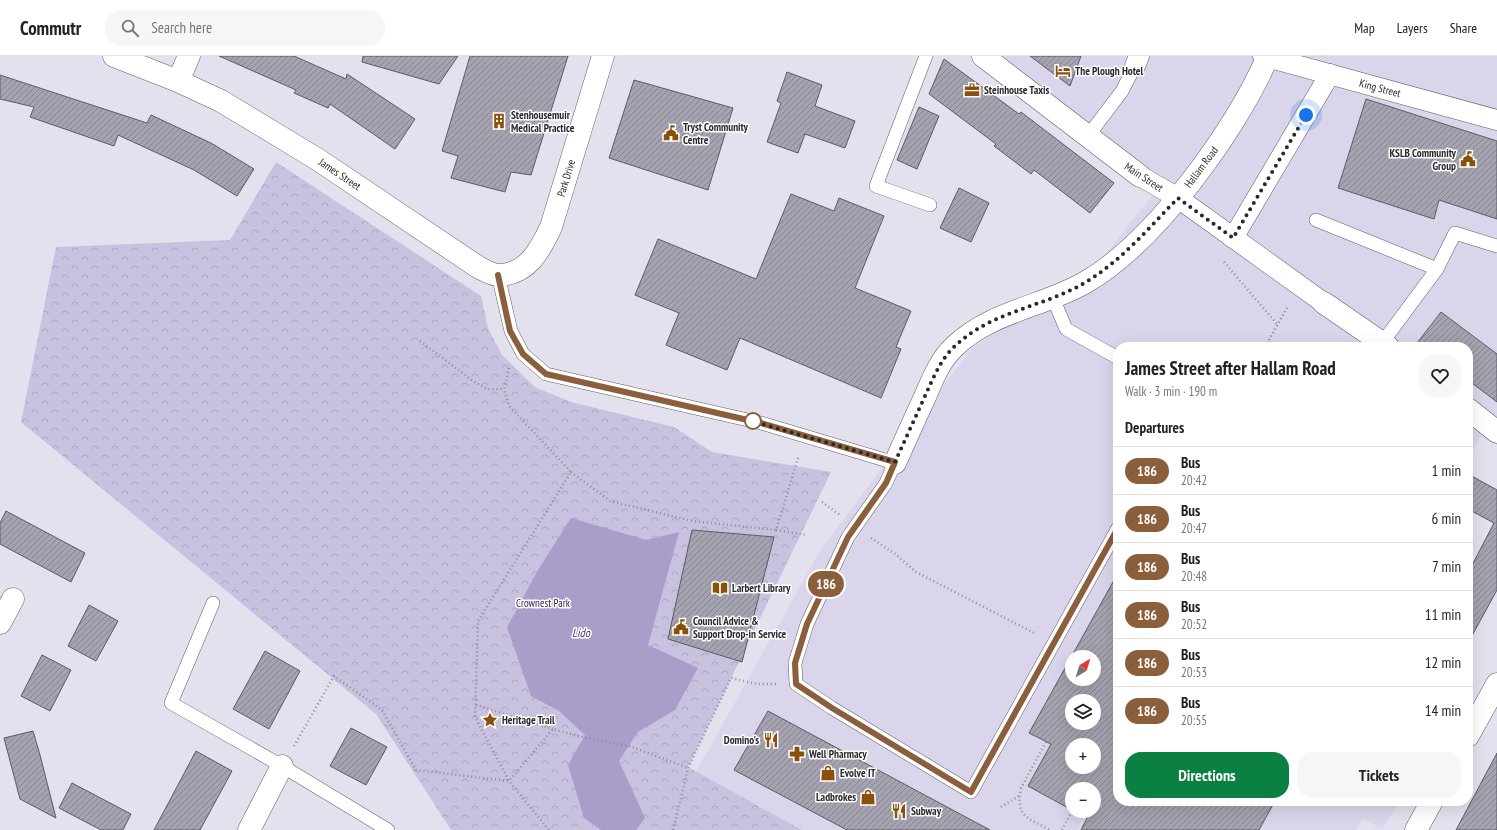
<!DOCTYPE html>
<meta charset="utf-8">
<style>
body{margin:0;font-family:"PT Sans Narrow",sans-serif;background:#f6f6f6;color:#222;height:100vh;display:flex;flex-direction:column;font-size:15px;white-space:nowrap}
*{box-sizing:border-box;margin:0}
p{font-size:13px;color:#767676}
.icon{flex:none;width:22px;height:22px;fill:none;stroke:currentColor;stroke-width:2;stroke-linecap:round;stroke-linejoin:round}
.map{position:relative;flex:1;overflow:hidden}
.drawer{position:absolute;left:1113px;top:286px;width:360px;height:464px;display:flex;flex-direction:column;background:#fff;border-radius:16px;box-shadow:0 4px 16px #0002}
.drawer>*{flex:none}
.badge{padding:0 8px;border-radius:13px;font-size:14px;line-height:26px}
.needle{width:26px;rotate:38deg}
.controls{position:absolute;left:1065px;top:594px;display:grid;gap:8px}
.controls a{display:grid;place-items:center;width:36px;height:36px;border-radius:50%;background:#fff;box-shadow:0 4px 16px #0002;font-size:20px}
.you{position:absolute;width:20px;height:20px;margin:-10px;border:3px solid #fff;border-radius:50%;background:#1a73e8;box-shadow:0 0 0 6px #1a73e833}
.map>.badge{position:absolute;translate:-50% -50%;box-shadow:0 0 0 2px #fff}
h2{padding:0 12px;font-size:15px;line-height:36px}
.round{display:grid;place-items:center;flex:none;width:42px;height:42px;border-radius:16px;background:#f6f6f6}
.head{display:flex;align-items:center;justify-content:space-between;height:68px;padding:0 12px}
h1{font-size:19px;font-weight:800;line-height:30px}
.action{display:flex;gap:8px;margin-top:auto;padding:8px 12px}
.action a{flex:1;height:46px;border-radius:16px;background:#0b8043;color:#fff;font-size:16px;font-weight:800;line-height:46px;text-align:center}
.action a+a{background:#f6f6f6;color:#222}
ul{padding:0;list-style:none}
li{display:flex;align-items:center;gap:12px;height:48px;padding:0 12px;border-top:1px solid #e0e0e0}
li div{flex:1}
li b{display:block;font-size:15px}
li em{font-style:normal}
li .badge{min-width:44px;font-weight:700;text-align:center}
header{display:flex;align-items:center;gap:24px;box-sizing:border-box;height:56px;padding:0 20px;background:#fff;border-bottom:1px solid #e0e0e0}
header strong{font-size:19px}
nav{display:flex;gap:22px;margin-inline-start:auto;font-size:14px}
.search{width:280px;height:36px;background:#f6f6f6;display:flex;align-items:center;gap:10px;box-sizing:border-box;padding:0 14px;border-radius:16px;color:#767676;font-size:15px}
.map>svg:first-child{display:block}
.built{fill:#dad5ea;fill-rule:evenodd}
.park{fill:url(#park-crowns)}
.water{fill:#aa9dca}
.building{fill:url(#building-hatch);stroke:#5d5a66;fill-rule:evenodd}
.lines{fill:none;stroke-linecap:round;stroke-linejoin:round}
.service-casing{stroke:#605d69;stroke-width:14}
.pedestrian-casing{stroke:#605d69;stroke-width:21}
.minor-casing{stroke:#605d69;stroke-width:23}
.path{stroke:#8e8c96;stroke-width:2.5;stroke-dasharray:1 3;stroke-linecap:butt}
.service{stroke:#fff;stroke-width:13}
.pedestrian{stroke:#fff;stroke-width:20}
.minor{stroke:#fff;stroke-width:22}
.line-casing{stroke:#fff;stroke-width:9}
.line{stroke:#8b5e3c;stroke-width:6}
.walk{stroke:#29282d;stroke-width:4;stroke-dasharray:0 7.2}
.stop-dot{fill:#fff;stroke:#8b5e3c;stroke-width:2}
.labels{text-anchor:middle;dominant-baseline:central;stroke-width:3;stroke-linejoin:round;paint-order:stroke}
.poi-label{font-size:11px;font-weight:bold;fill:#29282d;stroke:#fff;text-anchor:start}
.street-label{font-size:11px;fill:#29282d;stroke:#fff}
.park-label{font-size:11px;fill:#352158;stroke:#fff}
.water-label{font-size:12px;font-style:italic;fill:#48356e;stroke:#fff}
</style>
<header>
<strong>Commutr</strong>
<div class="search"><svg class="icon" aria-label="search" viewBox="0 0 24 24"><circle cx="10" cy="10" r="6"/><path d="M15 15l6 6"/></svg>Search here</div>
<nav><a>Map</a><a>Layers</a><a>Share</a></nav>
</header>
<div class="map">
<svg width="1497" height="774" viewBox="0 0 1497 774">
<defs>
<pattern id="park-crowns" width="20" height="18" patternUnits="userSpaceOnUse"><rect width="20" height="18" fill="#c9c1e0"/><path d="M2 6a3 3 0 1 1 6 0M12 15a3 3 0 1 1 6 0" fill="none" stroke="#ada6c0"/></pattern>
<pattern id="building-hatch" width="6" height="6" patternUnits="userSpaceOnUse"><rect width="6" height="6" fill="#a6a3b0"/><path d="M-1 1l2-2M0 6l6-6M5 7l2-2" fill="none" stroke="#878590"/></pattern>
</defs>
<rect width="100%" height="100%" fill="#e4e1ef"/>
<!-- built -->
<path class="built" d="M986 0H1497V389L1480 381 1468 403V291H1118V745H1400L1382 773 1365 764 1361 765 1356 774H1108L1084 761 1077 774H802L696 716 820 495 971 293 1097 209 1158 132ZM1072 601H1094V623H1072ZM1072 645H1094V667H1072ZM1072 689H1094V711H1072ZM1072 733H1094V755H1072Z"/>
<!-- park -->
<path class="park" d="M276 106 481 240 488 272 502 299 535 331 571 346 674 371 712 396 831 416 688 711 802 774H451L376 658 21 366 56 191 230 184Z"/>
<!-- water -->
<path class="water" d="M571 462 646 484 679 476 648 589 698 612 675 654 638 676 619 705 645 762 636 774H601L584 762 568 709 585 679 559 655 531 640 507 571 538 514Z"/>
<!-- building -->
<g class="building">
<path d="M219 0H294L346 23 347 18 415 63 395 93 330 48 328 52 294 37 296 34Z"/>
<path d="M363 0H458L439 28 362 6Z"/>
<path d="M470 0H568L531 119 511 116 505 136 451 122 458 100 442 95Z"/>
<path d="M1030 0H1081L1070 30Z"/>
<path d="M944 3 1019 58 1021 56 1114 127 1090 157 1034 114 1031 118 994 90 996 88 929 38Z"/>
<path d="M787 16 822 29 815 50 855 65 845 92 805 78 798 97 767 86 781 47 777 45Z"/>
<path d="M0 19 147 67 151 59 211 87 254 113 237 140 194 114 118 79 114 90 30 61 34 51 0 43Z"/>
<path d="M634 24 733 52 708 134 609 102Z"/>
<path d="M1366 43 1497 85V163L1439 144 1434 163 1338 132Z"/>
<path d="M919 51 939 60 917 113 897 104Z"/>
<path d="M959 132 989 147 971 186 940 172Z"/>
<path d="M791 138 834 155 839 142 884 160 855 232 911 255 896 291 901 293 881 342 740 282 727 314 666 289 679 257 635 239 658 183 756 223Z"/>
<path d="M1441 256 1497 298V346L1468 324V291H1414Z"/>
<path d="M1468 418 1497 434V534L1468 587V517L1494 467 1468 453Z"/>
<path d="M6 455 85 497 71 526 0 488V467Z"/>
<path d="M692 474 774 481 742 606 668 583Z"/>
<path d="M1118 517V745H1275L1259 774H1081L1087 762 1074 755H1094V733H1072V754L1028 730 1051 688 1029 677ZM1072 601H1094V623H1072ZM1072 645H1094V667H1072ZM1072 689H1094V711H1072Z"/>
<path d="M89 549 118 565 96 605 68 590Z"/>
<path d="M265 595 300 615 269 673 233 653Z"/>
<path d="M42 599 71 614 50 655 21 640Z"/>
<path d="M768 655 990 774H847L734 714Z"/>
<path d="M351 672 387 691 366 729 330 710Z"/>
<path d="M33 675 40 699 56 762 20 743 4 682Z"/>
<path d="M196 695 232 715 200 774H154Z"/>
<path d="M1497 697V774H1456Z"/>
<path d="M72 727 131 758 123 774H101L59 752Z"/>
</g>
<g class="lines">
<!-- service casing -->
<g class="service-casing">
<g id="service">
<path d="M926 0 876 130 930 149"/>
<path d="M1088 80 1122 35 1135 10"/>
<path d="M1316 164 1437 213"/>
<path d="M498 219 511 275 523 298 546 318 761 367 895 407 886 427 848 481 807 568 795 607 796 628 832 652 971 736 1118 472"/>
<path d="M1053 242 1066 273 1118 302"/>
<path d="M1382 287 1437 213 1455 177 1497 190"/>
<path d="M213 547 171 647 282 710 388 774"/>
</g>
</g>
<!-- pedestrian casing -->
<g class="pedestrian-casing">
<g id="pedestrian">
<path d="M1263 0 1497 64"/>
<path d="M1135 10 1139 0"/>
<path d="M1140 120 1178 142 1324 247"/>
<path d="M1233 182 1330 18"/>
</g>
</g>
<!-- minor casing -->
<g class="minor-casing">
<g id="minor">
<path d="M114 0 178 25 221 45 317 103 478 211C484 214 492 219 499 219 528 218 540 194 551 171L603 0"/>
<path d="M983 0 1140 120"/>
<path d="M178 25 189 0"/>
<path d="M1324 247 1388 291"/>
<path d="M1468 353 1497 376"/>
<path d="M895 407C905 385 914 364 924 343 932 325 939 305 954 291 991 255 1043 251 1086 226 1155 186 1237 73 1268 0"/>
<path d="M0 567 13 543"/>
<path d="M1468 680 1497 628"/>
<path d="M249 774 282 710"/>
<path d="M1416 774 1432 745"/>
</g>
</g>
<!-- path -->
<g class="path">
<path d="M1224 206 1277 268"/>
<path d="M420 285 473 325 487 333H504"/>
<path d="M1265 291 1288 250"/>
<path d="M509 312 504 333 509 350 571 416 478 565 475 661 509 725 553 673 578 680 632 691 688 712"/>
<path d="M571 416 610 445 692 465 776 474 799 399"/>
<path d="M822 446 840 459"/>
<path d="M776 474 806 479"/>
<path d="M871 482 894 497 916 516 1036 578"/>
<path d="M476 649 553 673"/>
<path d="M1046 686 1021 732C1015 761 1028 762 1050 774"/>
<path d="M294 690 334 620 382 654 416 714 509 725 549 774"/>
<path d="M1001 751 1019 740"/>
<path d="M673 774 688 712 731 622 757 628H776"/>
<path d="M1062 774 1071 757"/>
</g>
<!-- service -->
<use href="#service" class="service"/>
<!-- pedestrian -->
<use href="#pedestrian" class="pedestrian"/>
<!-- minor -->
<use href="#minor" class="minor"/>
</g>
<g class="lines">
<!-- line casing -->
<g class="line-casing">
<path id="line" d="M498 219 510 275 523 298 546 318 761 367 895 406 886 427 848 481 807 568 795 607 796 628 832 652 971 736 1118 472"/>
</g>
<!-- line -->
<use href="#line" class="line"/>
<!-- walk -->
<path class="walk" d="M753 365 748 364 895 406C905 384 915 362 925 340 933 323 940 304 954 291 992 254 1043 252 1086 226 1122 204 1149 172 1178 142L1233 182 1306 59"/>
</g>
<!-- icons -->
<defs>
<g id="hotel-bare" transform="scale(1.2)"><path d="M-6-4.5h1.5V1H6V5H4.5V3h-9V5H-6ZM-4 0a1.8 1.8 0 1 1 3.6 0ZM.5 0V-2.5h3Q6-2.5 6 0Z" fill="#8a5008" stroke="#fff" stroke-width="2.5" paint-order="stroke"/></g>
<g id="office-bare" transform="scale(1.2)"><path d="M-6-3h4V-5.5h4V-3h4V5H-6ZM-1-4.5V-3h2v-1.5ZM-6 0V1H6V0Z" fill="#8a5008" stroke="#fff" stroke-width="2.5" paint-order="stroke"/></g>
<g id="building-bare" transform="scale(1.2)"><path d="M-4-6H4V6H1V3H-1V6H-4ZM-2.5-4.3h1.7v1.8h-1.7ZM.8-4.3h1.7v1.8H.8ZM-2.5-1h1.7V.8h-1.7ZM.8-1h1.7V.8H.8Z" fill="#8a5008" stroke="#fff" stroke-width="2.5" paint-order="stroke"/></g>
<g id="civic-bare" transform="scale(1.2)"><path d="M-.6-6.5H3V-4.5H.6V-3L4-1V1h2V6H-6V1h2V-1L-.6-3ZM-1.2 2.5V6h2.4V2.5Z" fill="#8a5008" stroke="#fff" stroke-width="2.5" paint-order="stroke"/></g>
<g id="library-bare" transform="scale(1.2)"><path d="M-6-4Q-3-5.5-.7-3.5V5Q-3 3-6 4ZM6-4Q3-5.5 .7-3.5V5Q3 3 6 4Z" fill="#8a5008" stroke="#fff" stroke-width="2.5" paint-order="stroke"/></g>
<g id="sight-bare" transform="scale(1.2)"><path d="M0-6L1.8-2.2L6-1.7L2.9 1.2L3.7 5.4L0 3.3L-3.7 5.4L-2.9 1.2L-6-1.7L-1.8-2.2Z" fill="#8a5008" stroke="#fff" stroke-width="2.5" paint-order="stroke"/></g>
<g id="restaurant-bare" transform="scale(1.2)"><path d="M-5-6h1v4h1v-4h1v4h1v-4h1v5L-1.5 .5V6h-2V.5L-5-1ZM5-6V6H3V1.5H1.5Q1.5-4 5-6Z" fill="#8a5008" stroke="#fff" stroke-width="2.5" paint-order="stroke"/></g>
<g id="pharmacy-bare" transform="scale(1.2)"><path d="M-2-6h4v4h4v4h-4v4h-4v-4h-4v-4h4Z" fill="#8a5008" stroke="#fff" stroke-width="2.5" paint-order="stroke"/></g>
<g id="shop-bare" transform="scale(1.2)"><path d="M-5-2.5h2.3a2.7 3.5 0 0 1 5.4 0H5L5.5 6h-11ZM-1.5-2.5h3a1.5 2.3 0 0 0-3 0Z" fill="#8a5008" stroke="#fff" stroke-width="2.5" paint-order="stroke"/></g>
</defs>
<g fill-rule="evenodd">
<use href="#hotel-bare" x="1063" y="15"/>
<use href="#office-bare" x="972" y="34"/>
<use href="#building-bare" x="499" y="65"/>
<use href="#civic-bare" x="671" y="77"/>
<use href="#civic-bare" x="1468" y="103"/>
<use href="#library-bare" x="720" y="532"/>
<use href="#civic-bare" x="681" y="571"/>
<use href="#sight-bare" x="490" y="664"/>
<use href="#restaurant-bare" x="771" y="684"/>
<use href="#pharmacy-bare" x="797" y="698"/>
<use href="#shop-bare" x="828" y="717"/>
<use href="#shop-bare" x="868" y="741"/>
<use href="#restaurant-bare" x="899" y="755"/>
</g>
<!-- markers -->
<circle class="stop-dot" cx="753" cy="365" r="8"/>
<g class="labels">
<!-- poi labels -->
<g class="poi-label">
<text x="1075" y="15">The Plough Hotel</text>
<text x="984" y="34">Steinhouse Taxis</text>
<text x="511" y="59">Stenhousemuir<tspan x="511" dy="13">Medical Practice</tspan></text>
<text x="683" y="71">Tryst Community<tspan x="683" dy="13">Centre</tspan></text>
<text x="1456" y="97" text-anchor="end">KSLB Community<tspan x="1456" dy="13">Group</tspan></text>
<text x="732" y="532">Larbert Library</text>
<text x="693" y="565">Council Advice &amp;<tspan x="693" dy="13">Support Drop-in Service</tspan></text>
<text x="502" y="664">Heritage Trail</text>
<text x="759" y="684" text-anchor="end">Domino's</text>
<text x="809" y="698">Well Pharmacy</text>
<text x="840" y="717">Evolve IT</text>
<text x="856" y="741" text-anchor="end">Ladbrokes</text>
<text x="911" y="755">Subway</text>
</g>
<!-- street labels -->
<g class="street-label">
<text transform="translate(1380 32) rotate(15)">King Street</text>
<text transform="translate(1201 111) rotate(-53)">Hallam Road</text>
<text transform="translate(340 118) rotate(34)">James Street</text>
<text transform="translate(1144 121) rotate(33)">Main Street</text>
<text transform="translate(566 122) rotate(-73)">Park Drive</text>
</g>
<!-- park labels -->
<g class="park-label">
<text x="543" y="547">Crownest Park</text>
</g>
<!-- water labels -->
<g class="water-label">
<text x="581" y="576">Lido</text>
</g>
</g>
</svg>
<div class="controls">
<a><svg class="needle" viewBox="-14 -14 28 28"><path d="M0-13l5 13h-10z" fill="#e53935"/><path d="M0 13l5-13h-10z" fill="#767676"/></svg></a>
<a><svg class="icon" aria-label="layers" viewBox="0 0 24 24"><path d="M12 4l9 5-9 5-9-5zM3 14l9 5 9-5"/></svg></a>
<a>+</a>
<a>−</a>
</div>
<div class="you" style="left:1306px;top:59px"></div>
<b class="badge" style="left:826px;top:528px;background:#8b5e3c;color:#fff">186</b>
<section class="drawer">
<div class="head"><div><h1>James Street after Hallam Road</h1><p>Walk · 3 min · 190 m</p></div><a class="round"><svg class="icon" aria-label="heart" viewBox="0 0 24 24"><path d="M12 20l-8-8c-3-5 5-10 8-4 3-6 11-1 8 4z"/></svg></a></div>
<h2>Departures</h2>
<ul>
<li><span class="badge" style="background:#8b5e3c;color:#fff">186</span><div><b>Bus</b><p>20:42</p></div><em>1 min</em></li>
<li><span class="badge" style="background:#8b5e3c;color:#fff">186</span><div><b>Bus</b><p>20:47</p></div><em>6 min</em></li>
<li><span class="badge" style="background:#8b5e3c;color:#fff">186</span><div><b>Bus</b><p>20:48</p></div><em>7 min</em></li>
<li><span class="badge" style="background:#8b5e3c;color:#fff">186</span><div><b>Bus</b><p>20:52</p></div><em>11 min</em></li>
<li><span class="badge" style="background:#8b5e3c;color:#fff">186</span><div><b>Bus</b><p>20:53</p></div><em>12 min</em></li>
<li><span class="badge" style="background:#8b5e3c;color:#fff">186</span><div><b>Bus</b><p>20:55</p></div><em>14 min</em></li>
</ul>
<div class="action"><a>Directions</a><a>Tickets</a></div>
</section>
</div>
